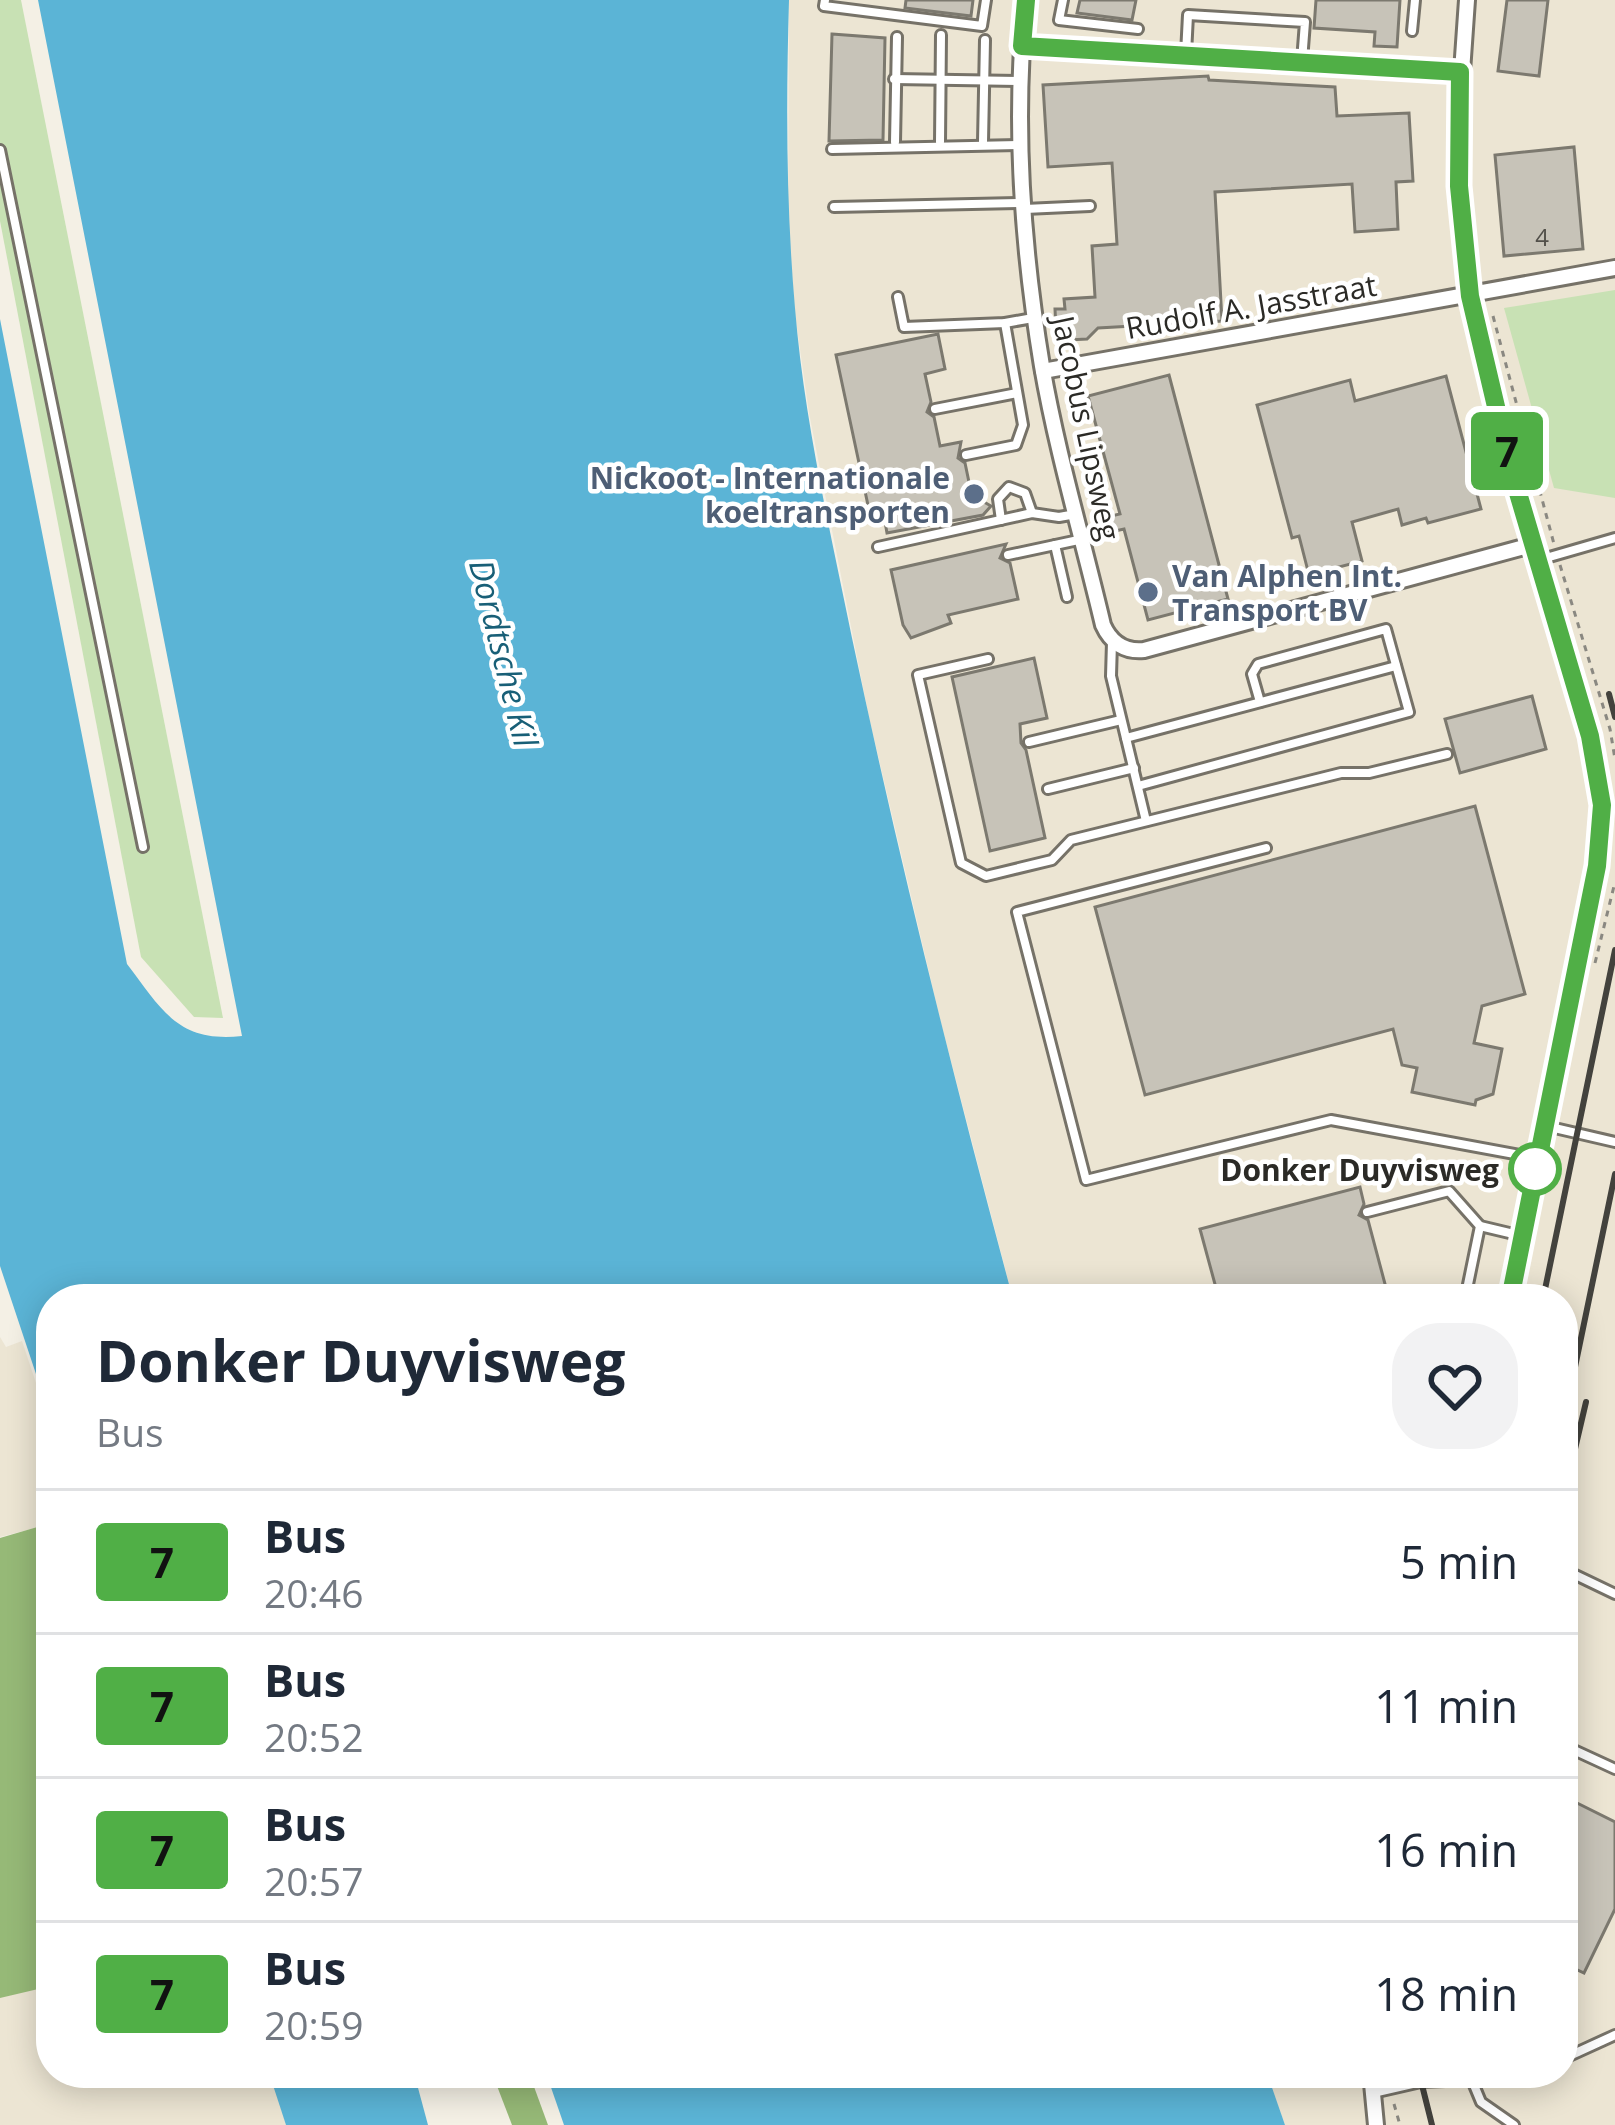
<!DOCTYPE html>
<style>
body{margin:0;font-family:"Open Sans",sans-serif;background:#f2f2f3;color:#1f2937;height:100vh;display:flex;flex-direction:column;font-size:45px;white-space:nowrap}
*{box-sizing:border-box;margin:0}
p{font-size:39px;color:#747a83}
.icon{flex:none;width:66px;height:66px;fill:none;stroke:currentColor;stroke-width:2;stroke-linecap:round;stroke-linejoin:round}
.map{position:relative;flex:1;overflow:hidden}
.panel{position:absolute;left:36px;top:1284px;width:1542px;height:804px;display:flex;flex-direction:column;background:#fff;border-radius:48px;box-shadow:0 6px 30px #0003}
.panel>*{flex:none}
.badge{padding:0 24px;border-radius:9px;font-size:42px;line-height:78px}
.map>.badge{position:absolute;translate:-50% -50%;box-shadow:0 0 0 6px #fff}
.round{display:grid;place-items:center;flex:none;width:126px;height:126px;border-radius:48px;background:#f2f2f3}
.overview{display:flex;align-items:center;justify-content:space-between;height:204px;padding:0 60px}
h1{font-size:57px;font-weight:700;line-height:90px}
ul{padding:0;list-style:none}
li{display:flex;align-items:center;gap:36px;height:144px;padding:0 60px;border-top:3px solid #e0e1e3}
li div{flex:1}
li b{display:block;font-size:45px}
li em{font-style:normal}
li .badge{min-width:132px;font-weight:700;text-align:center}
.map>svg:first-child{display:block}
.built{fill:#ece5d3}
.green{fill:#c8e1b4}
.forest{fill:#96b977}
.water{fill:#5bb4d6}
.building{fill:#c7c3b8;stroke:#7c796f;stroke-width:3}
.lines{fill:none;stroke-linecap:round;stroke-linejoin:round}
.service-casing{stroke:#767268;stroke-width:14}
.minor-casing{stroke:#767268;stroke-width:20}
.path{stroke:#8a8881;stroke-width:3;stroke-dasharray:6 6;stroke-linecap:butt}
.service{stroke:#fff;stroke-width:8}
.minor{stroke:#fff;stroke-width:14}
.rail{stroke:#43423d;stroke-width:6}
.line-casing{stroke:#fff;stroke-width:27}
.line{stroke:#50af46;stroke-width:18}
.service-dot{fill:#5c6f8a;stroke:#fff;stroke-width:4.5}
.stop-dot{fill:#fff;stroke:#50af46;stroke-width:6}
.labels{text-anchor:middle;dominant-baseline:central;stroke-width:9;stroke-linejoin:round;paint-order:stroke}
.number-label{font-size:24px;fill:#52504a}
.street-label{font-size:30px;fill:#2b2a26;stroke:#fff}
.service-label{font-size:30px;font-weight:bold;fill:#4e5e75;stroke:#fff;text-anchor:end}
.stop-label{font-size:30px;font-weight:bold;fill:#2b2a26;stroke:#fff;text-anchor:end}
.water-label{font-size:33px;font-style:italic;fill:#185f77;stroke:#fff}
</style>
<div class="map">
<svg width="1615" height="2125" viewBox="0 0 1615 2125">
<rect width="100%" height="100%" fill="#f4f0e5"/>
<!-- built -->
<g class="built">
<path d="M789 0H1615V2125H1285L1267 2073H1563V1299H1013L940 1019 868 713 809 413 795 314 788 219Z"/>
<path d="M0 1337 6 1347 22 1341 51 1428V1524L0 1537Z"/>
<path d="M51 1985V2073H290L307 2125H0V1997Z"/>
</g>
<!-- green -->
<g class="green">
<path d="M0 0H21L223 1018 194 1017 141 957 0 221Z"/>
<path d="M1615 290V498L1554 488 1504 308Z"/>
</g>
<!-- forest -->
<g class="forest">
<path d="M51 1523V1986L0 1998V1538Z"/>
<path d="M492 2073H529L548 2125H512Z"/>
</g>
<!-- water -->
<g class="water">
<path d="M38 0H789C786 103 786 205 795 308 804 419 830 530 852 638 899 860 954 1080 1013 1299H51V1419L0 1266V319L127 964C162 1010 178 1043 242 1036Z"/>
<path d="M269 2073H414L428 2125H286Z"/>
<path d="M546 2073H1267L1285 2125H564Z"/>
</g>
<!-- building -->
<g class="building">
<path d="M906 0H973L971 16 905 8Z"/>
<path d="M1080 0H1136L1132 20 1077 13Z"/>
<path d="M1316 0H1400L1397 47 1374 46 1375 32 1314 28Z"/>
<path d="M1507 0H1548L1539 76 1498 71Z"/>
<path d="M832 34 885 38 883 140 829 141Z"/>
<path d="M1208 76 1209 80 1335 87 1337 116 1409 113 1413 181 1396 182 1398 229 1355 232 1352 184 1215 192 1222 321 1098 328 1087 339 1068 340 1056 330 1055 309H1065L1064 299 1095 297 1092 246 1117 244 1112 163 1048 167 1043 85Z"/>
<path d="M1574 147 1583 249 1504 256 1495 155Z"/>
<path d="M938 334 945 369 925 374 931 402 927 412 934 417 940 446 961 442 958 458 965 463 970 487 977 484 979 499 991 506 983 515 887 533 885 522 872 524 836 355Z"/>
<path d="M1169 375 1228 599 1148 620 1124 529 1097 535 1094 520 1120 514 1088 396Z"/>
<path d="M1446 376 1481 509 1428 523 1426 518 1402 525 1398 509 1352 522 1362 561 1309 575 1299 536 1292 538 1257 405 1350 380 1355 401Z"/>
<path d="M1006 544 1000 558 1010 563 1018 599 948 615 951 623 911 638 903 625 891 570Z"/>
<path d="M1034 658 1047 718 1020 724 1021 743 1026 750 1045 838 990 851 952 677Z"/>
<path d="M1532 696 1546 749 1460 773 1445 719Z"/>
<path d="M1475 806 1525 994 1482 1006 1474 1043 1502 1049 1493 1094 1476 1100 1475 1105 1412 1092 1417 1068 1402 1065 1393 1029 1145 1095 1095 907Z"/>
<path d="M1360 1187 1364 1204 1359 1215 1368 1220 1389 1299H1219L1200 1229Z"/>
<path d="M1563 1796 1615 1822V1909L1584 1973 1563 1963Z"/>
</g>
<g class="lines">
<!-- service casing -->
<g class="service-casing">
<g id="service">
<path d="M825 0 824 6 982 26 986 0"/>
<path d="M1063 0 1059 20 1138 29"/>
<path d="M1412 31 1415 0"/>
<path d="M1186 54 1188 15 1305 22 1302 61"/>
<path d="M894 79 1020 81"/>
<path d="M895 142 897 37"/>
<path d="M940 142 941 35"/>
<path d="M983 142 985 40"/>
<path d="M832 149 1022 145"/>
<path d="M0 150 143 847"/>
<path d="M834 207 1021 203"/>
<path d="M1025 209 1090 206"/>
<path d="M898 297 904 327 1005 323 1033 318"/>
<path d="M935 409 1017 393"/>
<path d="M966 455 1016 445 1023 425 1005 323"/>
<path d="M1001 520 998 499 1009 487 1025 493 1032 513"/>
<path d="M1055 545 1067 597"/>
<path d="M878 547 1032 513 1059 517 1076 514"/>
<path d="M1008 555 1083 539"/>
<path d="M1539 560 1615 538"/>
<path d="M1112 642 1111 676 1146 821"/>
<path d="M988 659 918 675 961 863 986 876 1052 860 1071 840 1341 773H1369L1447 754"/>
<path d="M1126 738 1396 666"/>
<path d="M1029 742 1121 720"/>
<path d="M1138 786 1409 712 1386 629 1258 664 1252 674 1260 702"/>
<path d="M1048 789 1134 768"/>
<path d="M1266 848 1017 912 1086 1180 1331 1120 1536 1158"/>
<path d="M1546 1126 1615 1142"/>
<path d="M1367 1212 1449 1191 1480 1226 1465 1299"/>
<path d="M1480 1226 1522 1236"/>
<path d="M1563 1541 1570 1519"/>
<path d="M1563 1569 1615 1594"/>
<path d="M1563 1745 1615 1769"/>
<path d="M1563 2048 1567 2057 1615 2035"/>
<path d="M1469 2073 1481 2102 1514 2125"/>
<path d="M1373 2093 1421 2082 1470 2080"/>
</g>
</g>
<!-- minor casing -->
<g class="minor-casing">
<g id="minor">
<path d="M1026 0C1013 122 1022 245 1042 366 1057 453 1083 540 1103 625 1111 643 1125 652 1144 650L1535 544"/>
<path d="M1467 0 1458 129 1459 186 1470 296 1511 466 1590 735 1602 805 1597 866 1510 1299"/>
<path d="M1021 46 1460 72"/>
<path d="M1043 371 1615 268"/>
<path d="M1371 2073 1376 2125"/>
</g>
</g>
<!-- path -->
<g class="path">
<path d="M1493 316 1554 544"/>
<path d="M1560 565 1610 729 1615 759"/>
<path d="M1595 963 1615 882"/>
<path d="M1394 2104 1400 2125"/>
</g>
<!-- service -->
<use href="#service" class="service"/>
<!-- minor -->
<use href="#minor" class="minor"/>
<!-- rail -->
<g class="rail">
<path d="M1609 694 1615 717"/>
<path d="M1543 1299 1615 950"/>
<path d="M1563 1425 1615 1174"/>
<path d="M1563 1500 1586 1402"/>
<path d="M1419 2073 1432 2125"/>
</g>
</g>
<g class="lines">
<!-- line casing -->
<g class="line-casing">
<path id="line" d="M1026 0 1022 46 1460 72 1459 186 1470 296 1510 466 1590 736 1602 805 1597 866 1510 1299"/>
</g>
<!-- line -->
<use href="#line" class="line"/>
</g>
<!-- markers -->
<g class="service-dot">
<circle cx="974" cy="494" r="12"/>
<circle cx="1148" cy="592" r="12"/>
</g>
<circle class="stop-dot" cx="1535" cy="1169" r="24"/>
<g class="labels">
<!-- number labels -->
<g class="number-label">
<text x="1542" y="236">4</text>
</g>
<!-- street labels -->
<g class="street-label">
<text transform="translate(1251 306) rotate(-10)">Rudolf A. Jasstraat</text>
<text transform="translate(1087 428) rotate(78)">Jacobus Lipsweg</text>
</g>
<!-- service labels -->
<g class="service-label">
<text x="950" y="477">Nickoot - Internationale<tspan x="950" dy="34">koeltransporten</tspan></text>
<text x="1172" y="575" text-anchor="start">Van Alphen Int.<tspan x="1172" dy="34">Transport BV</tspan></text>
</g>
<!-- stop labels -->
<g class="stop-label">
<text x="1499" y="1169">Donker Duyvisweg</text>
</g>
<!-- water labels -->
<g class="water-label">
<text transform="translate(504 653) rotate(76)">Dordtsche Kil</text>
</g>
</g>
</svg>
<b class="badge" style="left:1507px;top:451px;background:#50af46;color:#111">7</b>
<section class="panel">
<div class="overview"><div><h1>Donker Duyvisweg</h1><p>Bus</p></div><a class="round"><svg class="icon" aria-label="heart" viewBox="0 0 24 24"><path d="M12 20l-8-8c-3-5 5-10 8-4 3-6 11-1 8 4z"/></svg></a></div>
<ul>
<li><span class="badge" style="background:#50af46;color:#111">7</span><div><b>Bus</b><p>20:46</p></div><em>5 min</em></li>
<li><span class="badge" style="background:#50af46;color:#111">7</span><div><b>Bus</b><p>20:52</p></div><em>11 min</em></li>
<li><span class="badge" style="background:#50af46;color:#111">7</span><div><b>Bus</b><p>20:57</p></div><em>16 min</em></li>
<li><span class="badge" style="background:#50af46;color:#111">7</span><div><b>Bus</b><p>20:59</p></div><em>18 min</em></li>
</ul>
</section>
</div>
